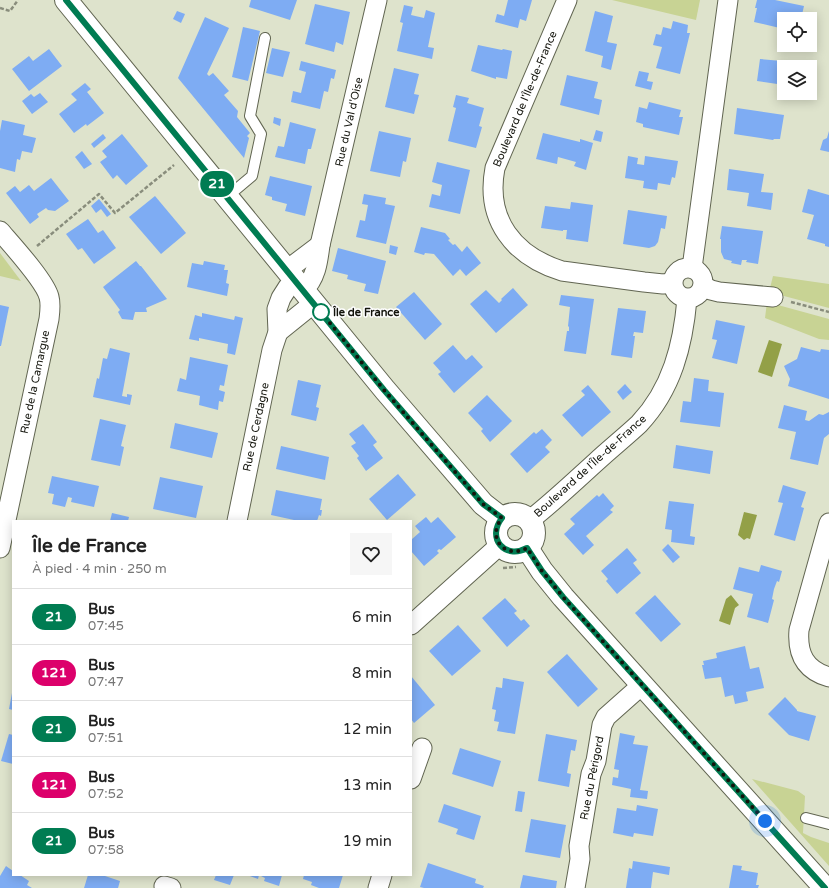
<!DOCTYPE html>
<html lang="fr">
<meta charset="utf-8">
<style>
body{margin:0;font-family:"Varela Round",sans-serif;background:#f6f6f6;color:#222;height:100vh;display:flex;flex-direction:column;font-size:15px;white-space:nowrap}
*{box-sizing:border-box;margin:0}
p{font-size:13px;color:#767676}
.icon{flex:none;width:22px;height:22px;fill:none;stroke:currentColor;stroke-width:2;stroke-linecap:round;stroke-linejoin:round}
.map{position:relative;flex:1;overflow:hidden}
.panel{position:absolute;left:12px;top:520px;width:400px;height:356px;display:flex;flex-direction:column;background:#fff;border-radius:0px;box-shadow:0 2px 10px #0003}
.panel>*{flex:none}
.badge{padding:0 8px;border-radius:13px;font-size:14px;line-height:26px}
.tools{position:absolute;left:777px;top:12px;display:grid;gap:8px}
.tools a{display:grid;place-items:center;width:40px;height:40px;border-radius:0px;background:#fff;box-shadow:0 2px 10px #0003;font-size:20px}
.you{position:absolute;width:20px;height:20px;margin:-10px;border:3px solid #fff;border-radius:50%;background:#1a73e8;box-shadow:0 0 0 6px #1a73e833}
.map>.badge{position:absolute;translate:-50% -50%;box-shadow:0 0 0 2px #fff}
.round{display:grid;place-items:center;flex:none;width:42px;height:42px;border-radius:0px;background:#f6f6f6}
.summary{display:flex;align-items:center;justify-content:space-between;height:68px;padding:0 20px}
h1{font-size:19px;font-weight:800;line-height:30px}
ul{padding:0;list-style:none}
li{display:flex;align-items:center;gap:12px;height:56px;padding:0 20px;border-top:1px solid #e0e0e0}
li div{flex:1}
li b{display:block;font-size:15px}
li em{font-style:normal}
li .badge{min-width:44px;font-weight:700;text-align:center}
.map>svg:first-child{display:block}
.green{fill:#c8d394}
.water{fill:#93a047}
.building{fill:#7eacf3}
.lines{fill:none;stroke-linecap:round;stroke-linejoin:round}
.lane-casing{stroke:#616551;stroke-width:12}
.street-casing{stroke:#616551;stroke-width:21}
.secondary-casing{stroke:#616551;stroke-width:24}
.path{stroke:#898d7c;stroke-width:2.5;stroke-dasharray:4 2;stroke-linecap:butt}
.lane{stroke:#fff;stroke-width:10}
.street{stroke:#fff;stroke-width:19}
.secondary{stroke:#fff;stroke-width:22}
.line-casing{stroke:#fff;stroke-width:9}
.line{stroke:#007c52;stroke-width:6}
.walk{stroke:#13140c;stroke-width:4;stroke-dasharray:0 7.2}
.stop-dot{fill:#fff;stroke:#007c52;stroke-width:2}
.labels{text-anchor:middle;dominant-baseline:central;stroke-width:3;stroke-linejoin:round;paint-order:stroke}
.street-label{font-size:11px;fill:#13140c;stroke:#fff}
.stop-label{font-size:11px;font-weight:bold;fill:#13140c;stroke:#fff;text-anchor:start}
</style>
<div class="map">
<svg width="829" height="888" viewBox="0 0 829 888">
<rect width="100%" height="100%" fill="#dee3cc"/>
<!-- green -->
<g class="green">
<path d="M612 0H700L696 20Z"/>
<path d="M0 253 21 281 0 276Z"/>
<path d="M773 276 829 284V308L769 292Z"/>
<path d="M767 302 829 319V340L819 339 765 318Z"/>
<path d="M752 779 798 791 805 796 803 833 811 837 829 843V866Z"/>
</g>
<!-- water -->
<g class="water">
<path d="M769 340 782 344 772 377 758 372Z"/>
<path d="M744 512 757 515 750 539 747 538 744 540 738 535Z"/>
<path d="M731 595 739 605 735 608 730 625 719 621 726 599Z"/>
</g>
<!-- building -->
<g class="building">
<path d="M251 0H297L290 20 249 7Z"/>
<path d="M508 0H532L526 21 520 19 518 28 495 22 497 14 504 16Z"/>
<path d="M757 0H775L804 6 801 19H784V29L754 22 757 8H755Z"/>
<path d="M315 4 350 12 343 45 336 42 334 52 305 44Z"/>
<path d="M404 5 413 7 411 15 424 18 426 10 435 13 428 47 434 48 432 59 397 51 403 23 400 22Z"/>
<path d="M177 11 185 14 181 23 173 19Z"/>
<path d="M595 11 613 16 607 42 617 44 611 70 601 67 603 56 585 51Z"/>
<path d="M205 17 229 28 207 74 209 76 213 73 229 91 224 95 238 111 237 117 250 133 247 136 249 138 244 158 178 78Z"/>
<path d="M673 21 688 25 687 33H690L680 74 656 68 662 47 653 45 656 34 661 35 663 27 671 29Z"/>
<path d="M243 27 260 31 248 81 232 77Z"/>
<path d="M478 45 502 50 503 49 512 51 507 79 496 77V79L471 71Z"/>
<path d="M272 48 290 52 283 77 266 73Z"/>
<path d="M49 49 62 66 29 91 12 69 29 56 33 61Z"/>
<path d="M760 59 793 62 792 63 797 64V67H784V85L757 81Z"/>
<path d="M301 61 336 70 334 79 331 78 328 92 324 91 320 109 291 102 293 91 301 93 306 72 299 70Z"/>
<path d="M394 68 419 74 414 94 419 95 414 114 385 107Z"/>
<path d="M639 71 649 73 647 81 653 82 651 90 635 86Z"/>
<path d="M567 75 598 82 594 98 602 100 599 115 560 105Z"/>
<path d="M85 83 91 89 87 92 104 113 87 126 86 124 74 133 59 114 77 100 71 94Z"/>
<path d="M40 93 48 102 32 114 22 101 31 94 34 97Z"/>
<path d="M456 95 469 98 467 103 484 108 479 126 482 127 476 148 448 141 456 108 453 107Z"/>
<path d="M649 102 681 110 679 117H683L679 135 643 127V124L636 122 639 107 647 109Z"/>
<path d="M737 108 784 115 780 139H774L773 140 734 134Z"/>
<path d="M274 117 281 119 280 126 273 123Z"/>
<path d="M2 120 25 125 23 135 36 138 32 153 22 151 20 160 17 159 15 172 0 168V131Z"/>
<path d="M290 122 316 129 311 149H308L305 164 275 157 278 146 284 147Z"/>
<path d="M596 130 603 132 601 142 593 140Z"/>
<path d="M379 131 411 138 406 162 403 161 400 177 370 171Z"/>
<path d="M829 131V152L820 150 823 140 827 138Z"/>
<path d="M543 133 580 142V139L593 143 586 170 574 166 576 162 558 157 557 164 536 159Z"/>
<path d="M103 134 106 138 94 148 91 144Z"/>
<path d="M122 134 148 166 126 185 117 175 113 179 100 162 107 157 102 151Z"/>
<path d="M82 151 92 164 84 169 75 157Z"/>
<path d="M628 156 638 158 637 164 644 165 645 156 678 161 675 178 672 177 670 185 658 183 657 190 643 188 644 181 625 178Z"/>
<path d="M437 162 470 170 460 214 429 207 432 194 440 196 442 185 432 182Z"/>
<path d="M729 169 764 174 761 192 773 193 771 210 747 206 749 193 727 190Z"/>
<path d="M270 176 312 186 305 216 285 211 287 204 272 200V197L265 195Z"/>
<path d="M51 178 69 201 55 211 48 210 46 208 37 214 39 217 30 224 6 193 15 186 20 192 29 185 34 191Z"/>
<path d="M808 189 829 195V247L825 246V244L807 239 814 215 802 212Z"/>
<path d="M364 194 386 198 385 204 395 206 386 244 356 237 360 220 365 221 368 205 362 204Z"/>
<path d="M155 196 186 233 161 254 129 217Z"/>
<path d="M99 199 111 214 107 217 101 209 96 213 91 206Z"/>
<path d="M571 202 593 205 588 242 566 239 567 230H563V231L541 228 545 206 570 209Z"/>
<path d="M628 210 667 216 665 229 661 228 658 242 655 246 649 248 623 244Z"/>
<path d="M88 219 98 233 103 230 116 248 94 264 82 248 78 250 66 234Z"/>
<path d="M722 226 763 231 758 264 746 262 747 260H742L741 265 731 263 732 261 724 259 721 252V239H720Z"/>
<path d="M421 227 445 233 450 239 448 240 453 245 455 244 462 252 467 246 481 263 466 276 460 269 453 276 434 254 425 253 424 255 414 252Z"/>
<path d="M390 245 398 247 396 255 389 253Z"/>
<path d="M338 248 386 261 378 294 364 291 366 284 347 279 348 275 332 271Z"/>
<path d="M136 261 140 266H141L167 299 146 308 147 312H135L133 320 122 319 118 312 120 310 103 287Z"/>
<path d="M204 261 225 265 224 270H228L226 283 229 284 227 296 187 287 192 263 203 265Z"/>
<path d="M513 288 528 305 496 333 470 304 486 290 499 303 502 300 501 299Z"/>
<path d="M414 292 442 324 425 340 396 307Z"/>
<path d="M561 295 594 299 586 354 564 351 567 331H569V327L568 326 570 307 559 305Z"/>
<path d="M0 305 9 307 1 346H0Z"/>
<path d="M618 308 646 311 643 333 634 332 633 336H635L632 358 611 355Z"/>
<path d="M202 313 234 320 235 316 243 318 235 355 227 353 228 344 199 338V341L189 339 195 315 202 317Z"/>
<path d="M716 320 745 326 737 364 712 358 717 340 712 339Z"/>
<path d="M453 345 466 360 472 355 483 367 454 393 438 374 441 372 433 363Z"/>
<path d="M801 347 820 352 821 349 829 350V399L788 386 790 379 784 366 797 359Z"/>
<path d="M110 348 130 353 122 396 127 397V394L132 395 130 405 93 397 97 378 99 379 103 358 107 359Z"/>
<path d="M190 357 228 365 224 386 220 385 219 390 225 392 223 402 219 401 218 410 199 405 200 396 177 391 180 378 186 380Z"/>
<path d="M694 378 709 380 708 391 724 393 720 427 680 422 683 401 691 402Z"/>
<path d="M298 380 321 385 316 407 319 408 316 421 291 415Z"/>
<path d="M625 384 632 392 623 400 617 392Z"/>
<path d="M588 385 611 412 582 437 562 415 585 395 581 391Z"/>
<path d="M487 395 512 421 490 442 481 431 483 429 468 413Z"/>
<path d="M784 405 807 411 805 420 809 421 819 414 823 415 829 412V434L824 438 818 465 790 459 796 432 778 428Z"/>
<path d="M100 419 126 425 121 446 124 447 120 466 91 460Z"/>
<path d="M175 423 218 433 212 458 170 448Z"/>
<path d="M363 424 377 442 373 445 383 458 366 471 357 458 359 456 351 446 356 443 349 434Z"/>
<path d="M542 429 552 440 545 447 550 452 527 473 510 454 534 432 536 434Z"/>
<path d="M676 445 713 451 710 474 673 468Z"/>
<path d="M281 446 329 457 325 480 276 469Z"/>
<path d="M398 474 416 495 387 520 369 499Z"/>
<path d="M52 476 99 486 94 507 71 502 72 498 68 497 65 507 52 504 54 494 48 493Z"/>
<path d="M160 477 203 486 196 518 153 509Z"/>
<path d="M783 485 806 492 801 507 804 508 795 541 774 535 783 503 778 502Z"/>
<path d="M276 490 322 499 320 510H322L321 516 319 515 317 521H294V520L271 515Z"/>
<path d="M603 493 614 506 610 510 613 512 586 536 594 545 583 555 564 534 575 524 570 519 597 495 599 497Z"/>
<path d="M669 501 694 504 690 536 695 537 694 545 671 542 672 530 665 529Z"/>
<path d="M112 513 129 517 128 521H110Z"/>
<path d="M426 517 431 523 438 517 456 537 441 550 439 549 437 551 439 553 424 566 411 551V540L420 532 415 526Z"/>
<path d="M668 544 680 557 673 563 662 550Z"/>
<path d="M627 548 637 560 633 563 641 573 617 594 606 581 608 579 601 571Z"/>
<path d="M761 565 782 571 779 582 777 581 774 589 772 599 774 600 768 623 747 617 753 594 733 589 739 567 759 572Z"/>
<path d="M655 595 681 624 661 642 635 613Z"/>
<path d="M505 598 517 611 514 613 521 621 524 619 530 626 507 647 482 618Z"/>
<path d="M458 625 481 651 452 676 429 651Z"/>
<path d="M745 646 750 669 759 667 764 688 746 692 748 701 735 704 733 695 725 697 721 677 705 679 702 665H704L703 661 717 658 716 653Z"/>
<path d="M567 654 598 689 578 707 547 672Z"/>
<path d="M411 676 435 705 414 723 411 719Z"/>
<path d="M503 678 524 682 515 734 497 731 499 722 494 721 496 710 492 709 496 687 502 688Z"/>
<path d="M12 693H13V710L9 709Z"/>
<path d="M785 697 797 710V711L816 716 809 741 789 735 768 714Z"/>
<path d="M620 733 635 736 633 744 648 746 640 790 648 791 647 799 630 797 631 789 612 785 613 777 618 778 619 770 614 769Z"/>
<path d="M9 734 13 735V764L1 761Z"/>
<path d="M546 734 577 740 575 751 571 750 567 773 571 774 569 787 538 781Z"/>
<path d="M460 748 501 761 493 787 452 774Z"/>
<path d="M518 791 525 792 522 812 515 811Z"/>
<path d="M444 804 481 816 474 840 456 834 458 829 438 822Z"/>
<path d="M637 805 658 809 653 836 634 833 633 837 613 833 617 808 636 811Z"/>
<path d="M531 819 566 825 560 858 525 852Z"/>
<path d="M633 861 670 867 669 875 653 872 651 888H626L629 868 632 869Z"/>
<path d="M428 863 476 879 475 883 484 886 483 888H424L420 887Z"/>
<path d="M733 865 742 866 741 870 758 873 756 885H759L758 888H729Z"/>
<path d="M6 866 13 871V875H20L29 881 27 885 32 888H0V876Z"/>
<path d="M88 875H102L120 881 118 888H84Z"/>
<path d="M216 875H234L230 885 214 880Z"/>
<path d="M247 875H282L279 886 264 881 265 878 259 875 258 879Z"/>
<path d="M304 875H343L339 888H319L311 885 312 882 303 879Z"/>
<path d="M523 875 557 881 556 888H520Z"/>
</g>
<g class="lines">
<!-- lane casing -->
<g class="lane-casing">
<g id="lane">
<path d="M227 197 252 176 261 134 250 116 265 38"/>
<path d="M806 818 829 824"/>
</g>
</g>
<!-- street casing -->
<g class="street-casing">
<g id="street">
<path d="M567 0 495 168C485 220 514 256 562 271L644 282 663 284 672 283"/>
<path d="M0 231C12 245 45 281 49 297 51 304 50 311 49 319L0 548"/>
<circle cx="688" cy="283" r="15"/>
<path d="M692 268 728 0"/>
<path d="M287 270 320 245"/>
<path d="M703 286 711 290 719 292 773 297"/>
<path d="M303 290C316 279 318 261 320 245L377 0"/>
<path d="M278 332 314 303"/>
<path d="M530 520C553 502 574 482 596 462 610 449 625 437 639 424 672 389 683 345 687 299"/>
<path d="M237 521 272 350 278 332 277 309 281 298 288 287 296 281"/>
<path d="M829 523 799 630C797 654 805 670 829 677"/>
<path d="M411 625 500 545"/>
<path d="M411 779 422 748"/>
<path d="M164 886 171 888"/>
<path d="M378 888 382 875"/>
<path d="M575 888 580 859 579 846 591 774 596 761 602 725 606 717 642 685"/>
</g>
</g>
<!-- secondary casing -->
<g class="secondary-casing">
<g id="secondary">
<path d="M66 0 385 390 483 504 501 518"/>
<circle cx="515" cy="533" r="19"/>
<path d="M527 548 542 571 563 597 825 888"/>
</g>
</g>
<!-- path -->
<g class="path">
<path d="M0 8 10 11 18 0"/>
<path d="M37 246 99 194 115 213 174 165"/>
<path d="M791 302 829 312"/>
<path d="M503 568 516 567"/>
</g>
<!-- lane -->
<use href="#lane" class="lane"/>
<!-- street -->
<use href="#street" class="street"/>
<!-- secondary -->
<use href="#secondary" class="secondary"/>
</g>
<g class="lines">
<!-- line casing -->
<g class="line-casing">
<path id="line" d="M66 0 384 390 483 504 502 518C486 538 505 560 527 548L542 571 563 597 825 888"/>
</g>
<!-- line -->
<use href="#line" class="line"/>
<!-- walk -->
<path class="walk" d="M321 312 384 390 463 481 483 504 502 518C486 538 505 560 527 548L542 571 563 597 765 821"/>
</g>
<!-- markers -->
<circle class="stop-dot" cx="321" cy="312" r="8"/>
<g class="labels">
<!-- street labels -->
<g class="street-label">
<text transform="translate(525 99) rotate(-67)">Boulevard de l'Île-de-France</text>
<text transform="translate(349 122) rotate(-77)">Rue du Val d'Oise</text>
<text transform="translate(35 382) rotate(-78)">Rue de la Camargue</text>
<text transform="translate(256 427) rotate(-78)">Rue de Cerdagne</text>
<text transform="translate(590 466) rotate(-42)">Boulevard de l'Île-de-France</text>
<text transform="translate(592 778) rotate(-79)">Rue du Périgord</text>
</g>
<!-- stop labels -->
<g class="stop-label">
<text x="333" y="312">Île de France</text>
</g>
</g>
</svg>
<div class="tools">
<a><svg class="icon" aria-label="locate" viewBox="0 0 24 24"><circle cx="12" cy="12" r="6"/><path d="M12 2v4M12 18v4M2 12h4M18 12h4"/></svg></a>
<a><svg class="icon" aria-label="layers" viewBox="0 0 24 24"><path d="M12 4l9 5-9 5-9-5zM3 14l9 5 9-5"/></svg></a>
</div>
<div class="you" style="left:765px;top:821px"></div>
<b class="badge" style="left:217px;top:184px;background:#007c52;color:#fff">21</b>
<section class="panel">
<div class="summary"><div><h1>Île de France</h1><p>À pied · 4 min · 250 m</p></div><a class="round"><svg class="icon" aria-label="heart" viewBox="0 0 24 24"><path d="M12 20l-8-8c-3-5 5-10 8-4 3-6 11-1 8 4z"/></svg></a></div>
<ul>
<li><span class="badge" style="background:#007c52;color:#fff">21</span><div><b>Bus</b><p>07:45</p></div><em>6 min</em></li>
<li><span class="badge" style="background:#dc006b;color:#fff">121</span><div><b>Bus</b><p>07:47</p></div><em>8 min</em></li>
<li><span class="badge" style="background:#007c52;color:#fff">21</span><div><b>Bus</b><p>07:51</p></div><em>12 min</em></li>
<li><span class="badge" style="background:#dc006b;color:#fff">121</span><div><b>Bus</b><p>07:52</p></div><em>13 min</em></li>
<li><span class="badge" style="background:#007c52;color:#fff">21</span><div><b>Bus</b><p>07:58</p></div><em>19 min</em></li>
</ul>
</section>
</div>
